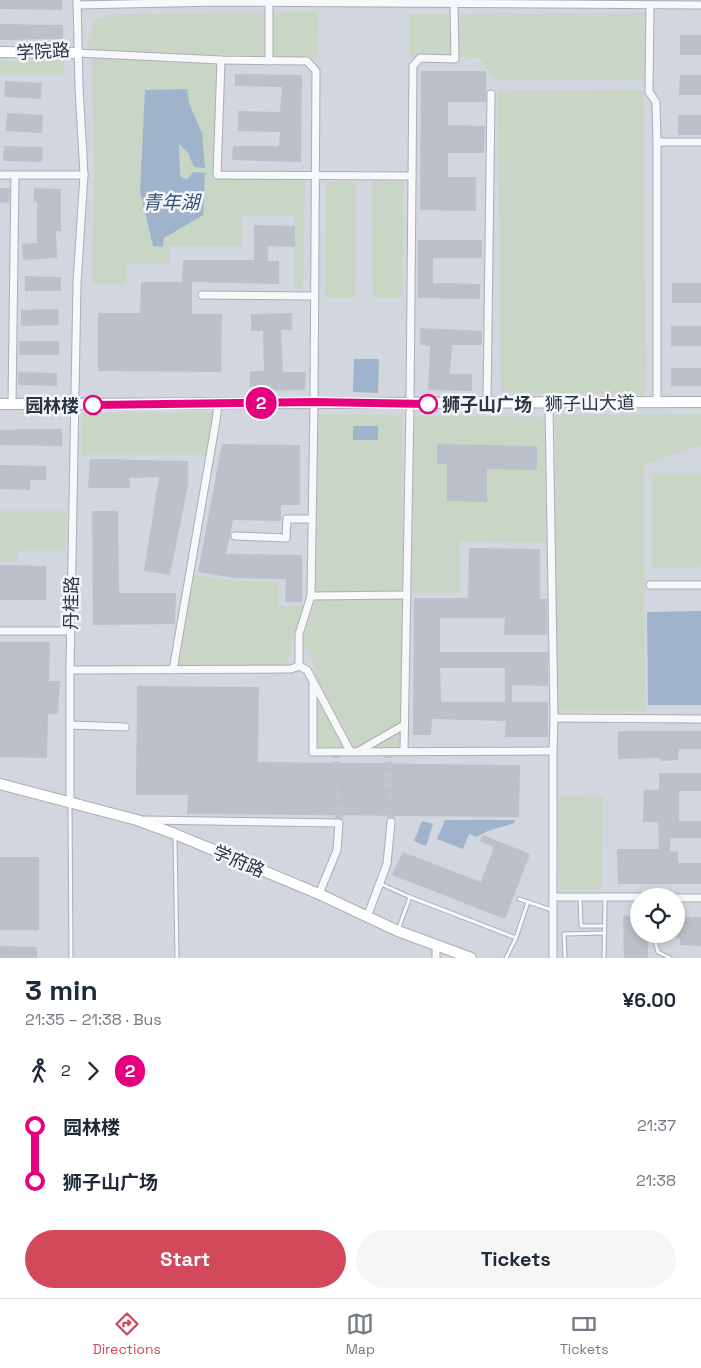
<!DOCTYPE html>
<meta charset="utf-8">
<style>
body{margin:0;font-family:"Space Grotesk","Noto Sans SC",sans-serif;background:#f6f6f7;color:#1f2937;height:100vh;display:flex;flex-direction:column;font-size:19px;white-space:nowrap}
*{box-sizing:border-box;margin:0}
p{font-size:16px;color:#747a83}
.icon{flex:none;width:28px;height:28px;fill:none;stroke:currentColor;stroke-width:2;stroke-linecap:round;stroke-linejoin:round}
.map{position:relative;height:958px;overflow:hidden}
.sheet{display:flex;flex-direction:column;background:#fff;flex:1}
.sheet>*{flex:none}
.badge{padding:0 10px;border-radius:16px;font-size:18px;line-height:32px}
.buttons{position:absolute;left:630px;top:888px;display:grid;gap:10px}
.buttons a{display:grid;place-items:center;width:55px;height:55px;border-radius:50%;background:#fff;box-shadow:0 2px 8px #0003;font-size:25px}
.map>.badge{position:absolute;translate:-50% -50%;box-shadow:0 0 0 2px #fff}
.legs{display:flex;align-items:center;gap:8px;height:55px;padding:0 25px;font-size:16px}
.legs p{margin-inline-start:auto}
.overview{display:flex;align-items:center;justify-content:space-between;height:85px;padding:0 25px}
h1{font-size:28px;font-weight:700;line-height:38px}
.action{display:flex;gap:10px;margin-top:auto;padding:10px 25px}
.action a{flex:1;height:58px;border-radius:30px;background:#d1495b;color:#fff;font-size:20px;font-weight:700;line-height:58px;text-align:center}
.action a+a{background:#f6f6f7;color:#1f2937}
ul{padding:0 25px;list-style:none}
li{display:flex;align-items:center;gap:18px;height:55px;font-size:19px}
li i{display:grid;place-items:center;width:8px;height:100%;margin:0 6px;background:currentColor}
li i::after{content:'';width:12px;height:12px;margin:-6px;border:4px solid;border-radius:50%;background:#fff}
li p{margin-inline-start:auto}
li:first-child i{background:linear-gradient(#0000 50%,currentColor 0)}
li:last-child i{background:linear-gradient(currentColor 50%,#0000 0)}
.dock{display:flex;justify-content:space-around;align-items:center;height:70px;border-top:1px solid #e0e1e3;background:#fff;font-size:14px;color:#747a83}
.dock a{display:grid;justify-items:center;gap:2px}
.dock .current{color:#d1495b}
.map>svg:first-child{display:block}
.built{fill:#d2d6de;fill-rule:evenodd}
.green{fill:#c9d6c5}
.water{fill:#9fb4cc}
.building{fill:#bbc0ca;fill-rule:evenodd}
.lines{fill:none;stroke-linecap:round;stroke-linejoin:round}
.street-tunnel{stroke:#bfc3cb;stroke-width:7;stroke-dasharray:7 3.5;stroke-linecap:butt}
.lane-casing{stroke:#a9aeb7;stroke-width:5}
.street-casing{stroke:#a9aeb7;stroke-width:9}
.secondary-casing{stroke:#a9aeb7;stroke-width:12}
.lane{stroke:#f7f8fa;stroke-width:3}
.street{stroke:#f7f8fa;stroke-width:7}
.secondary{stroke:#fff;stroke-width:10}
.line-1-casing{stroke:#fff;stroke-width:11}
.line-1{stroke:#e6007e;stroke-width:8}
.stop-1-dot{fill:#fff;stroke:#e6007e;stroke-width:2.5}
.labels{text-anchor:middle;dominant-baseline:central;stroke-width:5;stroke-linejoin:round;paint-order:stroke}
.street-label{font-size:18px;fill:#2b3445;stroke:#f4f6f9}
.stop-label{font-size:18px;font-weight:bold;fill:#2b3445;stroke:#f4f6f9;text-anchor:start}
.water-label{font-size:19px;font-style:italic;fill:#34527a;stroke:#f4f6f9}
</style>
<div class="map">
<svg width="701" height="958" viewBox="0 0 701 958">
<rect width="100%" height="100%" fill="#e4e7ec"/>
<!-- built -->
<path class="built" d="M0 0H701V958H0ZM639 896H676V934H639Z"/>
<!-- green -->
<g class="green">
<path d="M318 12 317 57 217 54 213 179 305 180 303 289H295V216L241 215V247L170 246V264H127L126 284H92L94 174 92 54 87 41 95 20 118 14Z"/>
<path d="M645 13V80H496L478 57H410V14Z"/>
<rect x="0" y="61" width="64" height="12"/>
<path d="M644 90 645 349H646L645 395 501 392 498 91Z"/>
<path d="M372 181 403 182V298H373Z"/>
<path d="M326 182H356L355 298H325Z"/>
<path d="M213 412 206 455H81L83 413Z"/>
<path d="M318 414 402 415 403 600 401 747H316L315 666 302 640 316 601Z"/>
<path d="M701 414V445L644 465 645 711H557L555 415Z"/>
<path d="M414 416 544 417 546 543 459 541 460 593H412Z"/>
<path d="M652 473H701V567L652 568Z"/>
<path d="M0 511H67L65 551H18V562H0Z"/>
<path d="M192 575 238 581 279 582 278 606H304L285 668 176 667Z"/>
<path d="M558 796 603 797 602 889H559Z"/>
</g>
<!-- water -->
<g class="water">
<path d="M187 89 189 103 202 133 205 168 194 167 188 153 179 144 180 176 187 180 193 172 205 173 203 215 164 238 163 247 153 246 140 191 145 90Z"/>
<path d="M354 359H379L378 393 353 392Z"/>
<rect x="353" y="426" width="25" height="14"/>
<path d="M701 611V705H648L647 612Z"/>
<path d="M445 820H515L514 823C501 828 489 828 477 837L469 834 463 849 437 839Z"/>
<path d="M422 821 433 824 426 846 414 841Z"/>
</g>
<!-- building -->
<g class="building">
<path d="M0 0H62V10L0 9Z"/>
<path d="M0 24 63 25V39L0 40Z"/>
<rect x="680" y="35" width="21" height="20"/>
<path d="M421 71H486V102H448V125L485 126 484 153H448V177H476V211L420 210Z"/>
<path d="M235 74 302 75 301 162 232 160 233 146H279L280 132 238 131V111L280 112 282 87 235 86Z"/>
<path d="M680 75H701V95H679Z"/>
<path d="M5 81 42 83 41 99 4 97Z"/>
<path d="M7 113 43 115 42 133 6 131Z"/>
<rect x="678" y="115" width="23" height="20"/>
<path d="M4 146 43 147 42 162 3 161Z"/>
<path d="M0 188H10L9 203 0 202Z"/>
<path d="M34 188 61 189V231H56L57 258 23 260 22 244 37 243V202H34Z"/>
<path d="M254 225 295 226V247L268 246V261H279V284L192 282V314H222L221 372 98 371V313H140L141 282H182L183 260H254Z"/>
<path d="M418 240H482V258H433V283L480 284V299L418 298Z"/>
<path d="M25 276 61 277V291H25Z"/>
<rect x="672" y="283" width="29" height="20"/>
<path d="M58 309 59 325 21 326V310Z"/>
<path d="M292 313V330H281L283 372H306L305 390 250 391V371H264L263 331H251V314Z"/>
<rect x="671" y="326" width="30" height="20"/>
<path d="M420 328 482 331V345H452L450 374H472V391L428 390 430 346 420 345Z"/>
<rect x="19" y="341" width="40" height="14"/>
<rect x="671" y="368" width="30" height="18"/>
<path d="M18 372 57 373V386L18 385Z"/>
<path d="M16 429H62V446L0 445V430H16Z"/>
<path d="M222 444 300 445V505H281V521L233 520 226 554 302 555V602H285L286 579 234 578 198 572Z"/>
<path d="M437 444 537 446V470L487 469V502L447 501V464H437Z"/>
<path d="M90 459 188 461V485L170 575 144 571 159 477 129 478 130 488H88Z"/>
<path d="M0 465 46 466V480H30V490L0 489Z"/>
<path d="M92 511H118L119 593H176L175 624 93 625Z"/>
<path d="M469 548 540 549V599H547V635H504L505 618H440V652H548V686L512 685V702H548V737H505L506 721 432 719 431 735H413L414 598H468ZM440 668H505V702H441Z"/>
<path d="M0 565 46 566V600H0Z"/>
<path d="M0 642H50L49 681H60L58 714H48L47 758 0 757Z"/>
<path d="M137 686 259 687 258 762 520 765 519 817 187 814 188 795H136Z"/>
<path d="M618 731H701V749H679L678 760 660 761V758L618 759Z"/>
<path d="M659 773H701V791H679V821H701V838H670V851L678 852V863H701V884H618L617 849H659L658 822H643L644 790H659Z"/>
<path d="M483 835 530 854 505 919 392 875 403 852 481 882 494 847 480 841Z"/>
<rect x="0" y="857" width="39" height="73"/>
<path d="M623 916H639V934H648V958H624Z"/>
<path d="M676 917H701V946L680 945V938H676Z"/>
<path d="M0 946 37 947V958H0Z"/>
</g>
<g class="lines">
<!-- street-tunnel -->
<g class="street-tunnel">
<path d="M336 751 339 823"/>
<path d="M388 751 391 822"/>
</g>
<!-- lane casing -->
<g class="lane-casing">
<g id="lane">
<path d="M70 805 71 958"/>
<path d="M175 837 177 958"/>
<path d="M381 884 410 897 516 938"/>
<path d="M580 897 581 926H605"/>
<path d="M519 899 552 910"/>
<path d="M398 930 410 897"/>
<path d="M656 934V945L658 952 670 958"/>
<path d="M506 958 516 938 528 902"/>
<path d="M565 958 564 934 605 933"/>
<path d="M604 958 605 898"/>
</g>
</g>
<!-- street casing -->
<g class="street-casing">
<g id="street">
<path d="M77 5 217 2 701 5"/>
<path d="M650 5 649 92 656 102 657 142V402"/>
<path d="M77 53 221 60 307 61 316 71 314 402 311 596 299 634V666"/>
<path d="M221 60 217 175 412 176"/>
<path d="M269 61V2"/>
<path d="M657 142H701"/>
<path d="M0 175H84"/>
<path d="M202 295 315 296"/>
<path d="M487 403 491 94"/>
<path d="M12 404 15 175"/>
<path d="M549 404 554 718 553 751V958"/>
<path d="M235 536 286 538 287 519H312"/>
<path d="M650 585H701"/>
<path d="M311 596 407 595"/>
<path d="M0 631H70"/>
<path d="M70 670 291 669 299 666 307 670 350 751"/>
<path d="M173 670 216 421 218 403"/>
<path d="M313 685V752L553 751"/>
<path d="M554 718 701 719"/>
<path d="M70 725 125 727"/>
<path d="M359 751 404 725"/>
<path d="M404 751 410 404 413 66 420 58 455 59 454 4"/>
<path d="M70 802V670L77 283 84 175 79 87 77 0"/>
<path d="M145 820 339 823 337 850 319 894"/>
<path d="M553 897H639"/>
<path d="M676 898H701"/>
<path d="M367 917 387 864 391 822"/>
<path d="M436 945V958"/>
</g>
</g>
<!-- secondary casing -->
<g class="secondary-casing">
<g id="secondary">
<path d="M0 52 77 53"/>
<path d="M0 404 701 402"/>
<path d="M0 784 137 820 175 834 319 894 398 931 471 958"/>
</g>
</g>
<!-- lane -->
<use href="#lane" class="lane"/>
<!-- street -->
<use href="#street" class="street"/>
<!-- secondary -->
<use href="#secondary" class="secondary"/>
</g>
<g class="lines">
<!-- line-1 casing -->
<g class="line-1-casing">
<path id="line-1" d="M93 405 314 402 428 404"/>
</g>
<!-- line-1 -->
<use href="#line-1" class="line-1"/>
</g>
<!-- markers -->
<g class="stop-1-dot">
<circle cx="428" cy="404" r="9"/>
<circle cx="93" cy="405" r="9"/>
</g>
<g class="labels">
<!-- street labels -->
<g class="street-label">
<text transform="translate(43 51) rotate(-3)">学院路</text>
<text transform="translate(590 403) rotate(-1)">狮子山大道</text>
<text transform="translate(71 603) rotate(-89)">丹桂路</text>
<text transform="translate(239 861) rotate(23)">学府路</text>
</g>
<!-- stop labels -->
<g class="stop-label">
<text x="442" y="404">狮子山广场</text>
<text x="79" y="405" text-anchor="end">园林楼</text>
</g>
<!-- water labels -->
<g class="water-label">
<text x="171" y="202">青年湖</text>
</g>
</g>
</svg>
<div class="buttons">
<a><svg class="icon" aria-label="locate" viewBox="0 0 24 24"><circle cx="12" cy="12" r="6"/><path d="M12 2v4M12 18v4M2 12h4M18 12h4"/></svg></a>
</div>
<b class="badge" style="left:261px;top:403px;background:#e6007e;color:#fff">2</b>
</div>
<section class="sheet">
<div class="overview"><div><h1>3 min</h1><p>21:35 – 21:38 · Bus</p></div><b>¥6.00</b></div>
<div class="legs"><svg class="icon" aria-label="walk" viewBox="0 0 24 24"><circle cx="13" cy="4" r="2"/><path d="M13 8l-2 6 4 7M11 14l-3 7M7 12l3-4h3l4 4"/></svg>2<svg class="icon" aria-label="forward" viewBox="0 0 24 24"><path d="M9 5l7 7-7 7"/></svg><b class="badge" style="background:#e6007e;color:#fff">2</b></div>
<ul>
<li><i style="color:#e6007e"></i><b>园林楼</b><p>21:37</p></li>
<li><i style="color:#e6007e"></i><b>狮子山广场</b><p>21:38</p></li>
</ul>
<div class="action"><a>Start</a><a>Tickets</a></div>
</section>
<nav class="dock">
<a class="current"><svg class="icon" aria-label="directions" viewBox="0 0 24 24"><path d="M12 3l9 9-9 9-9-9zM9 14v-3h6M13 9l2 2-2 2"/></svg>Directions</a>
<a><svg class="icon" aria-label="map" viewBox="0 0 24 24"><path d="M3 6l6-2 6 2 6-2v14l-6 2-6-2-6 2zM9 4v14M15 6v14"/></svg>Map</a>
<a><svg class="icon" aria-label="tickets" viewBox="0 0 24 24"><path d="M3 7h18v10H3zM15 7v10"/></svg>Tickets</a>
</nav>
